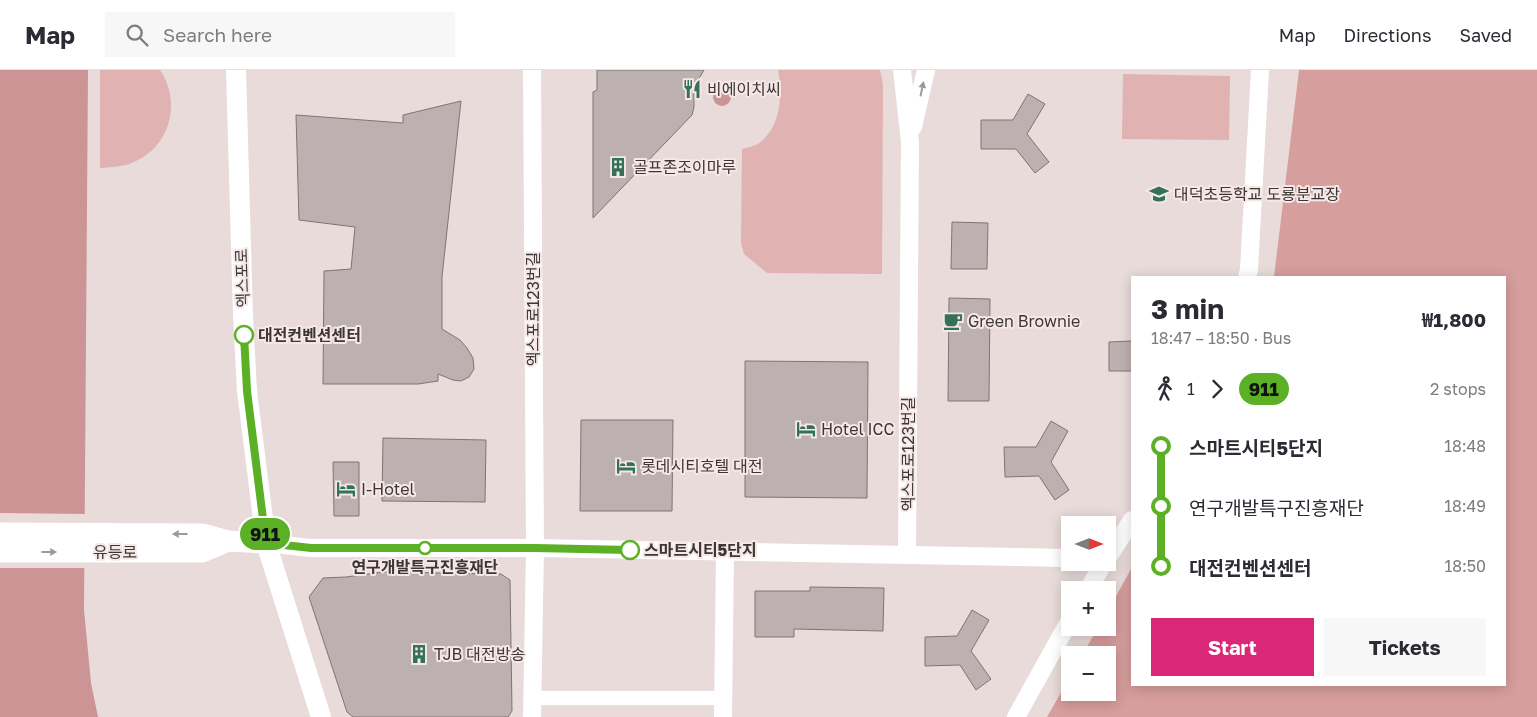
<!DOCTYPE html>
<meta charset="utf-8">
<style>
body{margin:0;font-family:"Golos Text","Noto Sans KR",sans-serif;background:#f7f7f7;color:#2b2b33;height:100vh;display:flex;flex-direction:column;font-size:19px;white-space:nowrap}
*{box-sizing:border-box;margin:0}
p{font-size:16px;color:#7c7c81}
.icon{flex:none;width:28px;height:28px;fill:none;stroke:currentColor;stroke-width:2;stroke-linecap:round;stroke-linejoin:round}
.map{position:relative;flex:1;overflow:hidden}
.drawer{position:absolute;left:1131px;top:206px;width:375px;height:410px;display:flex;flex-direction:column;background:#fff;border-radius:0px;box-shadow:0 2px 12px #0003}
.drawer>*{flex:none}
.badge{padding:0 10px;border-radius:16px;font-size:18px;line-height:32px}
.needle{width:32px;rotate:90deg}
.buttons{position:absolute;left:1061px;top:446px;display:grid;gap:10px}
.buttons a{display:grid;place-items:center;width:55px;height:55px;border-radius:0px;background:#fff;box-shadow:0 2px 12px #0003;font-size:25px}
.map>.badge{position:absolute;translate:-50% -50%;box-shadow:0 0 0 2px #fff}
.legs{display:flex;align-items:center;gap:8px;height:55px;padding:0 20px;font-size:16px}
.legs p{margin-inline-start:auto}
.headline{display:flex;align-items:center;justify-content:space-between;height:85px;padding:0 20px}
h1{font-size:28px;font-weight:700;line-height:38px}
.primary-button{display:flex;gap:10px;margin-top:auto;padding:10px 20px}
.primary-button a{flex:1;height:58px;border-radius:0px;background:#db2777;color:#fff;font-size:20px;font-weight:700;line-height:58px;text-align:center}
.primary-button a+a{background:#f7f7f7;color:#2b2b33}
ul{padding:0 20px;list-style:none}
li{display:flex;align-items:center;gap:18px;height:60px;font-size:19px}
li i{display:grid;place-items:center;width:8px;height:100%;margin:0 6px;background:currentColor}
li i::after{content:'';width:12px;height:12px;margin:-6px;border:4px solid;border-radius:50%;background:#fff}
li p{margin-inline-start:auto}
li:first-child i{background:linear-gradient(#0000 50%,currentColor 0)}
li:last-child i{background:linear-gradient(currentColor 50%,#0000 0)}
header{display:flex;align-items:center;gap:30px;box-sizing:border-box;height:70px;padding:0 25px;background:#fff;border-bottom:1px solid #e1e1e2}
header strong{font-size:24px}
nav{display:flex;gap:28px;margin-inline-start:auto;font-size:18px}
.search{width:350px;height:45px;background:#f7f7f7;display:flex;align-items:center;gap:12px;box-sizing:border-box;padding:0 18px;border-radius:0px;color:#7c7c81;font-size:19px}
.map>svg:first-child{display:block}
.green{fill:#e0b2b1}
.forest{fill:#d69e9d}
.water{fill:#cc9494}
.pier{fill:#e8dbda}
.building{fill:#bdb0b0;stroke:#807473}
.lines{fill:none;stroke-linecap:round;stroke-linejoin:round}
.minor{stroke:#fff;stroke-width:14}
.tertiary{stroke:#fff;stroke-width:18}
.secondary{stroke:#fff;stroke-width:20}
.primary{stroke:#fff;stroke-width:21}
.oneway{fill:#9e9a9a}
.line-1-casing{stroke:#fff;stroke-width:11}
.line-1{stroke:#5bb025;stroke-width:8}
.stop-1-dot{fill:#fff;stroke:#5bb025;stroke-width:2.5}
.labels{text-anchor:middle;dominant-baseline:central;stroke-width:4;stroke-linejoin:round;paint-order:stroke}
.poi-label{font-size:16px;fill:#3c3636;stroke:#f5e8e7;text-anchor:start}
.street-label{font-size:16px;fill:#3c3636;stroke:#f5e8e7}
.stop-label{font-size:16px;font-weight:bold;fill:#3c3636;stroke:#f5e8e7;text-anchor:start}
</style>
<header>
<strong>Map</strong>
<div class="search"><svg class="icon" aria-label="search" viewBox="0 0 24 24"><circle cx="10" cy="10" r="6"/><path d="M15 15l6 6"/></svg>Search here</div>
<nav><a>Map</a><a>Directions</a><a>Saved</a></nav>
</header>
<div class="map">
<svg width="1537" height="647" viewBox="0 0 1537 647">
<rect width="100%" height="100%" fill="#e8dbda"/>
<!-- green -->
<g class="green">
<path d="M100 0H160C182 32 170 77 134 92 123 97 111 97 100 98Z"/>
<path d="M778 0H880L883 14 882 204 767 203 744 184 741 173 742 79C747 78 753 76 758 74 781 58 783 25 778 0Z"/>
<path d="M1123 4 1230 6 1229 70 1122 69Z"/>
</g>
<!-- forest -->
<path class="forest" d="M1299 0H1537V647H1047L1070 607V622H1108V585H1082L1098 558H1108V541L1132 497V615H1505V208L1274 207Z"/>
<!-- water -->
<g class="water">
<path d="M0 0H88L84 540 91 613 98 647H0Z"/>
<circle cx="722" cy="27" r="9"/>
</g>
<!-- pier -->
<path class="pier" d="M0 443 87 444 86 498H0Z"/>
<!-- building -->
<g class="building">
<path d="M597 0H704L694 17V37L692 45 593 148V22L597 20Z"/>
<path d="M1028 24 1045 34 1027 64 1049 92 1035 103 1016 79H981V50H1013Z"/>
<path d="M461 31 442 207V259L460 270 467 278 473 288 474 299 469 307 461 311 453 310 438 304V311L418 314H323L324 201 351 199 355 157 299 150 296 45 403 53V45Z"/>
<path d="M952 152 988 153 987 199H951Z"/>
<path d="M949 228 990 229 989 331H948Z"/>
<path d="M1132 271V301H1109V272Z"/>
<path d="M745 291 868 292 867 428 745 427Z"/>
<path d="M581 350H673L672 441H580Z"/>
<path d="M1051 351 1068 361 1051 392 1069 420 1055 430 1039 406 1005 407 1004 377H1036Z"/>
<path d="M383 368 486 370 485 432 382 431Z"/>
<path d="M333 392H359V446H334Z"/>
<path d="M383 502 501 504 510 510 512 641 508 647H353L347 642 309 527 323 508 346 507Z"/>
<path d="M810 517 884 518 883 561 794 559V567H755V521H810Z"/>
<path d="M972 540 989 550 971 581 991 609 976 620 960 595 925 596V567L957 566Z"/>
</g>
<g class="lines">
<!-- minor -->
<path class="minor" d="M532 628H723"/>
<!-- tertiary -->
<g class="tertiary">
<path d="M532 0 535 478 532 647"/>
<path d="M902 0 910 72 907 485"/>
<path d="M913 57 926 0"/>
<path d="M1247 208 1249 199 1260 0"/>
<path d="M266 473 311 478H535L1070 488"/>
<path d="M1108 487 1132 450"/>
<path d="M1088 520 1104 492"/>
<path d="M723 647 725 482"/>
<path d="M1016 647 1070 550"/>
</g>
<!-- secondary -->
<path class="secondary" d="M236 0 243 246 247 321 266 473 321 647"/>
<!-- primary -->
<g class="primary">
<path d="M0 463 202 464 228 471 266 473"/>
<path d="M0 482H202L228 471"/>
</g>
</g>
<!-- one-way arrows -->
<defs><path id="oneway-solid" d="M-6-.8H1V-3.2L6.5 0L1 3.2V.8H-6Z" transform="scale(1.25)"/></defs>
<g class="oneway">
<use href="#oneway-solid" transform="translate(922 19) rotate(-78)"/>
<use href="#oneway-solid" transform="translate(180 464) rotate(-180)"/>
<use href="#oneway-solid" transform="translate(49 482)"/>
</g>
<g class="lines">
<!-- line-1 casing -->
<g class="line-1-casing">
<path id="line-1" d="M244 265 247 321 266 473 311 478H535L630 480"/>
</g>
<!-- line-1 -->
<use href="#line-1" class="line-1"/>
</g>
<!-- icons -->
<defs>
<g id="restaurant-bare" transform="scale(1.5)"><path d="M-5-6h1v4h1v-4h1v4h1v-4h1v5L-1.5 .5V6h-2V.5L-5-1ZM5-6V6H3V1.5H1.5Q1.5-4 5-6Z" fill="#34715c" stroke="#f5e8e7" stroke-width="2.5" paint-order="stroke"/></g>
<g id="building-bare" transform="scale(1.5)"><path d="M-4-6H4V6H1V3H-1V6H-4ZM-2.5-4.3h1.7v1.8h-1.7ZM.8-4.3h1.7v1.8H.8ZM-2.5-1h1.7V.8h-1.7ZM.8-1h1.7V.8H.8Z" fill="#34715c" stroke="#f5e8e7" stroke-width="2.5" paint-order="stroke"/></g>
<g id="school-bare" transform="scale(1.5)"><path d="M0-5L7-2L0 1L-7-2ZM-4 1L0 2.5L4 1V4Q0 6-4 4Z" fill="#34715c" stroke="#f5e8e7" stroke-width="2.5" paint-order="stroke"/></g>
<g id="cafe-bare" transform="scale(1.5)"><path d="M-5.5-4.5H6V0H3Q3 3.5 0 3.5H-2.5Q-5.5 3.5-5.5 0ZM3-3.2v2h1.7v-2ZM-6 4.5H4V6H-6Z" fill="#34715c" stroke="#f5e8e7" stroke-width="2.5" paint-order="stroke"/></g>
<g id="hotel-bare" transform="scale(1.5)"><path d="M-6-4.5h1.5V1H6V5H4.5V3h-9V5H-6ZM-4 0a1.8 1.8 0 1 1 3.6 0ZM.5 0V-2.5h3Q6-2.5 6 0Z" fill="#34715c" stroke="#f5e8e7" stroke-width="2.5" paint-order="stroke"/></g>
</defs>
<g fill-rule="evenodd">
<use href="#restaurant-bare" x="692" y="19"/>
<use href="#building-bare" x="618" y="97"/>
<use href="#school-bare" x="1159" y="124"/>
<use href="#cafe-bare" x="953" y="251"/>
<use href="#hotel-bare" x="806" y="359"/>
<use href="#hotel-bare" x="626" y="396"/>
<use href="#hotel-bare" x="346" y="419"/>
<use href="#building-bare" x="419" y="584"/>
</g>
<!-- markers -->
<g class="stop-1-dot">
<circle cx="244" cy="265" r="9"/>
<circle cx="425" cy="478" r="6"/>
<circle cx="630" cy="480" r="9"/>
</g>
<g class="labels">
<!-- poi labels -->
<g class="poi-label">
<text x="707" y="19">비에이치씨</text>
<text x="633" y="97">골프존조이마루</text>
<text x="1174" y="124">대덕초등학교 도룡분교장</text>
<text x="968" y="251">Green Brownie</text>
<text x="821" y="359">Hotel ICC</text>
<text x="641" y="396">롯데시티호텔 대전</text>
<text x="361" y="419">I-Hotel</text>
<text x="434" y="584">TJB 대전방송</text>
</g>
<!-- street labels -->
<g class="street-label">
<text transform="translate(242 208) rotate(-92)">엑스포로</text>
<text transform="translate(533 239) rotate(-90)">엑스포로123번길</text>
<text transform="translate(908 384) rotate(-90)">엑스포로123번길</text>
<text x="115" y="482">유등로</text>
</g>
<!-- stop labels -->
<g class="stop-label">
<text x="258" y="265">대전컨벤션센터</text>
<text x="644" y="480">스마트시티5단지</text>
<text x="425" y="497" text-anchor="middle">연구개발특구진흥재단</text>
</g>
</g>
</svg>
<div class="buttons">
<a><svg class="needle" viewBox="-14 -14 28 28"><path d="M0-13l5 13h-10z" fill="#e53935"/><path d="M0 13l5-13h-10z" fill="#7c7c81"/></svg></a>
<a>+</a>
<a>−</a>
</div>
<b class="badge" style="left:265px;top:464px;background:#5bb025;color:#111">911</b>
<section class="drawer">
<div class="headline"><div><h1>3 min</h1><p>18:47 – 18:50 · Bus</p></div><b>₩1,800</b></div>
<div class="legs"><svg class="icon" aria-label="walk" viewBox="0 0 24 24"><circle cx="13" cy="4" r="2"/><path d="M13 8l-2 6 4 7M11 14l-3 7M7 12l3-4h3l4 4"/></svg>1<svg class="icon" aria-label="forward" viewBox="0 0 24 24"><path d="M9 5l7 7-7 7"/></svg><b class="badge" style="background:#5bb025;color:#111">911</b><p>2 stops</p></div>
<ul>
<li><i style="color:#5bb025"></i><b>스마트시티5단지</b><p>18:48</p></li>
<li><i style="color:#5bb025"></i><span>연구개발특구진흥재단</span><p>18:49</p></li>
<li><i style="color:#5bb025"></i><b>대전컨벤션센터</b><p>18:50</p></li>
</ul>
<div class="primary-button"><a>Start</a><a>Tickets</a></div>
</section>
</div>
